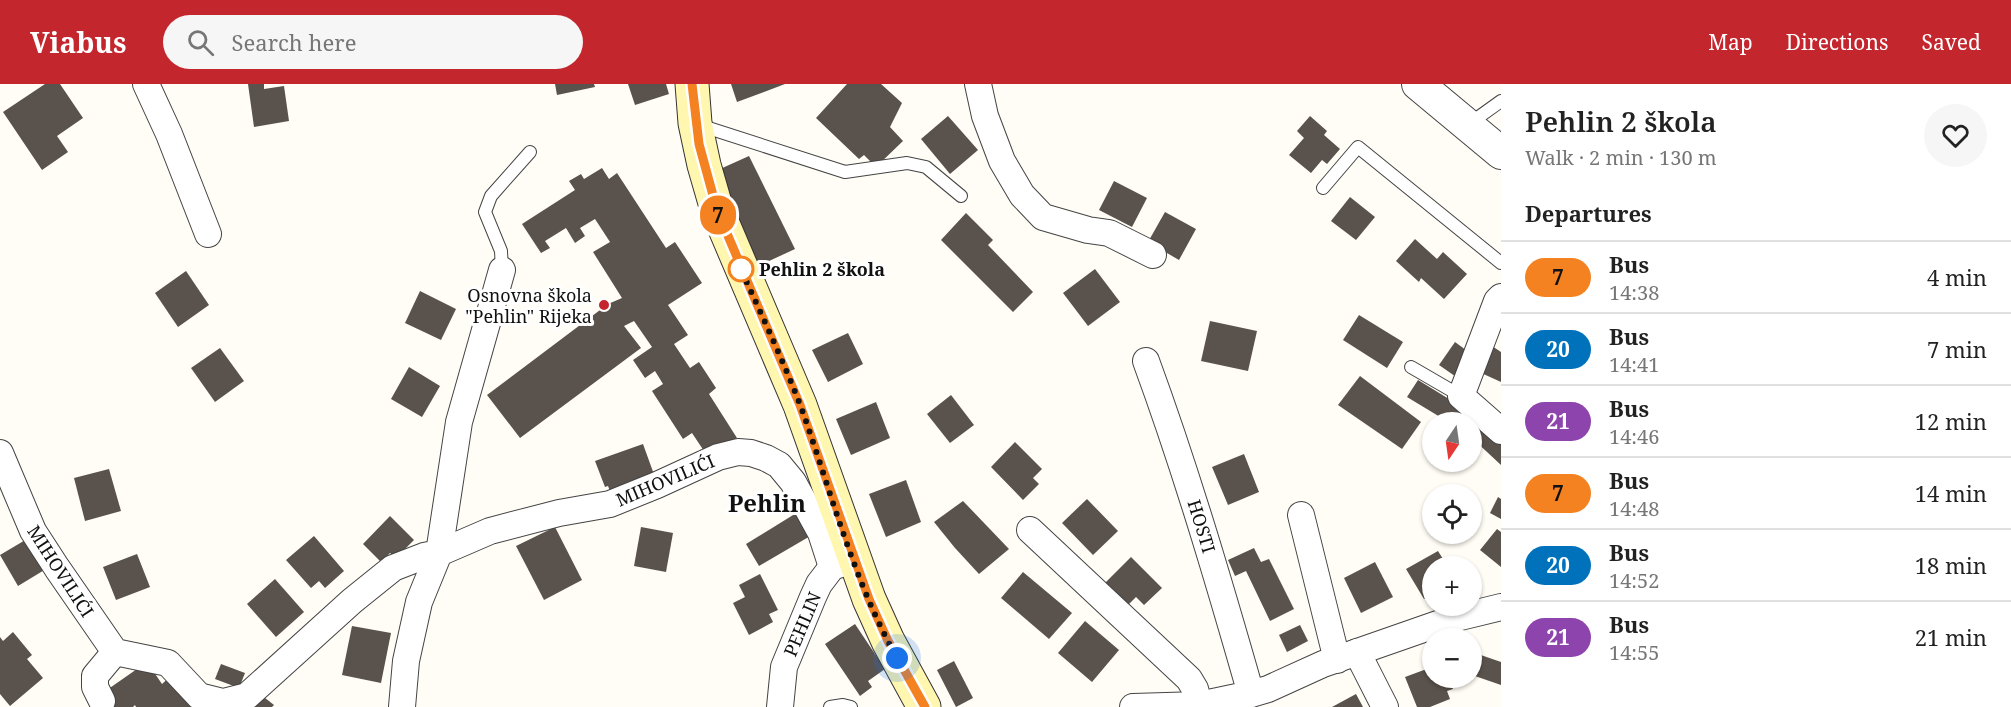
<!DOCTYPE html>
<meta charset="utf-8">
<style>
body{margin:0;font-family:"Noto Serif",serif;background:#f6f6f6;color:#222;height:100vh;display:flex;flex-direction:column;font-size:22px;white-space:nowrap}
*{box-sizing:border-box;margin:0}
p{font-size:20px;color:#767676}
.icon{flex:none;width:33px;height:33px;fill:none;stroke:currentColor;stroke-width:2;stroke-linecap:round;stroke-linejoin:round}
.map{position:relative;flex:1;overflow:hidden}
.panel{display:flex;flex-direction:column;background:#fff;width:510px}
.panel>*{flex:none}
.badge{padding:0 12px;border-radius:20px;font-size:21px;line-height:39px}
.needle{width:39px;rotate:193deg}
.tools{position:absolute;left:1422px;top:328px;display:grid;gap:12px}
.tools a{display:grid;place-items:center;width:60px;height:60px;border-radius:50%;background:#fff;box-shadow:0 2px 4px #0004;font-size:30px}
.you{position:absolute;width:30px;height:30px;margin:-15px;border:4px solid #fff;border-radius:50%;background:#1a73e8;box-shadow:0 0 0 9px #1a73e833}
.map>.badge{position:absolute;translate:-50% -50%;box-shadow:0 0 0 3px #fff}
h2{padding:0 24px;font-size:22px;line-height:54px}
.round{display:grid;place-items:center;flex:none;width:63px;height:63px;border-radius:32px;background:#f6f6f6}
.overview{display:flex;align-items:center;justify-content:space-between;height:102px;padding:0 24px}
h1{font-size:28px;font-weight:600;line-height:45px}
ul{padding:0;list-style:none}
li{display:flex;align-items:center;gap:18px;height:72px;padding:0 24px;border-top:2px solid #e0e0e0}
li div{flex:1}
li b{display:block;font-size:22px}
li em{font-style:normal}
li .badge{min-width:66px;font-weight:700;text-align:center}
header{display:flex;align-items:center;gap:36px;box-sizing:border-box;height:84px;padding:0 30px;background:#c4262e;color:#fff}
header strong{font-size:28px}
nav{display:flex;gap:33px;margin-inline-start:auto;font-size:21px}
.search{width:420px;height:54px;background:#f6f6f6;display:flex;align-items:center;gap:15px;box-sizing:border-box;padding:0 21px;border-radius:33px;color:#767676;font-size:22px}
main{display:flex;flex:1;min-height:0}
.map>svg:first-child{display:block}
.building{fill:#5a524d}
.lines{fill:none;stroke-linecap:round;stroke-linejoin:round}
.service-casing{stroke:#444;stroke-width:14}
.minor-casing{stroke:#444;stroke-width:28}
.tertiary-casing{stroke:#444;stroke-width:34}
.secondary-casing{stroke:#333;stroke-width:35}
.service{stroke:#fff;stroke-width:12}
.minor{stroke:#fff;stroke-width:26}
.tertiary{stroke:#fff;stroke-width:32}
.secondary{stroke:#fff6b0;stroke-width:33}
.line-casing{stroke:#fff;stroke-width:14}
.line{stroke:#f58220;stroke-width:9}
.walk{stroke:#111;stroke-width:6;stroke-dasharray:0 10.8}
.stop-dot{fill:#fff;stroke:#f58220;stroke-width:3}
.poi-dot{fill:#c4262e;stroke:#fff;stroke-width:2}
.labels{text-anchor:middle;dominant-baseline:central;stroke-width:6;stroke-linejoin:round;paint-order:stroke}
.stop-label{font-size:18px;font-weight:bold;fill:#111;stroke:#fff;text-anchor:start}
.poi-label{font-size:18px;fill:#111;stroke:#fff;text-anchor:end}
.street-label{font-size:18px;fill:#111;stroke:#fff}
.district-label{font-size:24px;font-weight:bold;fill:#111;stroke:#fff}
</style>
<header>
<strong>Viabus</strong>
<div class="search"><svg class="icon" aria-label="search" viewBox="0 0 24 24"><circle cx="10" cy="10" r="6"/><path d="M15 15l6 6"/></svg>Search here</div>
<nav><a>Map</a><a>Directions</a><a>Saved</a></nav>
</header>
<main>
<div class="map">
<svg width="1501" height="623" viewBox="0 0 1501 623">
<rect width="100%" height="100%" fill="#fffdf5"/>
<!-- building -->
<g class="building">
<path d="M45 0H60L83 34 57 52 68 68 42 86 3 28Z"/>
<path d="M248 0H264V5L284 2 289 37 254 43Z"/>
<path d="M555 0H594L595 3 557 11Z"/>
<path d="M628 0H666L669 10 635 21Z"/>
<path d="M731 0H785L737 18Z"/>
<path d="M847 0H881L902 19 890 43 903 57 876 83 864 71 859 75 816 34Z"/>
<path d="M948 32 978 66 950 90 921 55Z"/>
<path d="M1310 32 1327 47 1324 51 1340 65 1327 80 1322 76 1311 89 1289 71 1304 54 1297 47Z"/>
<path d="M749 72 795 165 752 185 709 90Z"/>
<path d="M602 84 609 95 617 89 666 164 675 158 702 199 668 221 688 251 674 260 690 284 699 278 716 304 709 310 737 354 708 373 692 349 683 355 652 307 663 300 655 287 645 294 633 276 652 263 634 237 624 242 641 264 520 354 487 311 608 220 622 214 593 168 610 158 595 135 580 144 585 152 575 159 566 144 545 157 550 164 541 169 522 140 575 106 569 97 581 90 584 95Z"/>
<path d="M1114 97 1147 114 1132 143 1099 126Z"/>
<path d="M1350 113 1375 133 1356 156 1331 137Z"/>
<path d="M1165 128 1196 145 1179 176 1148 158Z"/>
<path d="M966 129 993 156 988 161 1033 208 1013 228 941 156Z"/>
<path d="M1415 155 1437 175 1443 168 1467 190 1444 215 1421 194 1419 198 1396 177Z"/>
<path d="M1095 185 1120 218 1088 242 1063 209Z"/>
<path d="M186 187 209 221 178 243 155 209Z"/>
<path d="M420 207 456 225 441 256 405 239Z"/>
<path d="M1359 231 1403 258 1387 284 1343 256Z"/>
<path d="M1210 237 1257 247 1248 287 1201 277Z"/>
<path d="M848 249 863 280 828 298 812 266Z"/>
<path d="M1455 258 1474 272 1462 297 1439 281Z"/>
<path d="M1492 262 1501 268V298L1479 288Z"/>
<path d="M220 264 244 297 215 318 191 284Z"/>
<path d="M409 283 440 302 422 333 391 315Z"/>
<path d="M1360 292 1421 338 1402 365 1338 321Z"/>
<path d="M1418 296 1462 323 1501 354V381L1472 354V339H1450L1407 313Z"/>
<path d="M951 311 974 341 950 359 927 330Z"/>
<path d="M876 318 890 354 851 371 836 335Z"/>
<path d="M1015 358 1042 385 1033 394 1039 400 1023 416 991 383Z"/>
<path d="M643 360 656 396 612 412 608 402 605 403 595 377Z"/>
<path d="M1244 370 1259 408 1228 421 1212 383Z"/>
<path d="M109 385 121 427 85 437 74 394Z"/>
<path d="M906 396 921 438 886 453 869 410Z"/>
<path d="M1498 413 1501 415V435L1490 429Z"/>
<path d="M1087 415 1118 447 1093 471 1062 439Z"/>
<path d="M963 417 1009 465 979 490 955 464 934 438Z"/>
<path d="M798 428 812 451 759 482 746 460Z"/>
<path d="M390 432 414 456 396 474 390 469 381 478 363 460Z"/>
<path d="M555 443 582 496 544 516 516 462Z"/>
<path d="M641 443 673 449 666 488 634 482Z"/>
<path d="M1497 445 1501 448V483L1480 466Z"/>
<path d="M314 452 344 487 325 504 319 497 311 504 286 476Z"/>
<path d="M27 455 46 485 18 502 0 471Z"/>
<path d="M1254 464 1261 478 1269 475 1294 525 1270 537 1246 487 1235 492 1228 476Z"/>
<path d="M1438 467 1448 483H1432V510L1424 515 1406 485Z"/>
<path d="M137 470 150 503 116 516 103 483Z"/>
<path d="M1131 473 1162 504 1144 521 1136 513 1123 526 1101 503Z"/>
<path d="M1375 478 1393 513 1361 529 1344 494Z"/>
<path d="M1023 488 1072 529 1049 555 1001 514Z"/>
<path d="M760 490 778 526 769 530 773 538 749 551 733 519 745 513 739 501Z"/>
<path d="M275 495 304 528 276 553 247 520Z"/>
<path d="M1085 537 1119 566 1092 598 1058 569Z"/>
<path d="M855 540 885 585 868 597 872 603 860 612 825 560Z"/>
<path d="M1300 541 1308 557 1287 568 1279 551Z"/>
<path d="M352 542 391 549 381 599 342 591Z"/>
<path d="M13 548 32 571 27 575 43 594 10 622 0 610V553L3 557Z"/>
<path d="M1475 569 1501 578V601L1472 591V579Z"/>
<path d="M954 577 973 614 956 623 937 586Z"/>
<path d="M147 578 162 600 173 590 208 623H136L135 621 133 623H114L104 608Z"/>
<path d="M221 580 245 589 239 604 215 595Z"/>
<path d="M1432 583V594H1449L1453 605 1447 607 1450 615 1430 623H1417L1405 593Z"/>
<path d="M260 610 274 621 272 623H253Z"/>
<path d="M1356 610 1363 623H1332Z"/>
</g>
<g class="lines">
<!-- service casing -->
<g class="service-casing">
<g id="service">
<path d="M1469 40 1501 17"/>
<path d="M699 41 845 88 907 79 926 83 961 112"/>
<path d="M1323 104 1358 63 1501 179"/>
<path d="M502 186 501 167 485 128 491 112 530 68"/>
<path d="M1411 283 1461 312"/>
<path d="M830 623 843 621 851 623"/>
</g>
</g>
<!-- minor casing -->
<g class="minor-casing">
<g id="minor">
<path d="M146 0 169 50 208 150"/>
<path d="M978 0 985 32 1002 77 1022 111 1043 133 1088 146 1109 149 1153 171"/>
<path d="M1501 213 1497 217 1461 312 1501 347"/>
<path d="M1146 277C1186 386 1219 498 1251 610"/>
<path d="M0 369 33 447 57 484 115 568 168 579 199 612 223 618 247 612 352 517 393 484 424 472 439 469 459 338 502 186"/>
<path d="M1301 431 1337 576"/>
<path d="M1030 446 1189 595 1195 605 1200 623"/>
<path d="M1357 568 1385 623"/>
<path d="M102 617 95 603V592L115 568"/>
<path d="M402 623 406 577 419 518 439 469 490 447 559 429 610 420 657 401 718 373 738 368 751 369 766 374 779 381 793 398 821 449 832 483"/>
<path d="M780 623 784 583 813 513 819 500 832 483 847 478"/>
<path d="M1133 623 1199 621 1251 610 1268 605 1323 580 1452 535 1501 523"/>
</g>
</g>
<!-- tertiary casing -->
<g class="tertiary-casing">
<path id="tertiary" d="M1418 0 1501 69"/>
</g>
<!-- secondary casing -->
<g class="secondary-casing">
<path id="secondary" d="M692 0 695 39 704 81 717 126 800 321 869 515 888 557 924 623"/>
</g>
<!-- service -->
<use href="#service" class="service"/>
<!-- minor -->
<use href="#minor" class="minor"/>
<!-- tertiary -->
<use href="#tertiary" class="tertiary"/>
<!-- secondary -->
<use href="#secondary" class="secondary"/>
</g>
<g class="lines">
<!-- line casing -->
<g class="line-casing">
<path id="line" d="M692 0 699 60 717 126 800 321 869 515 888 557 925 623"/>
</g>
<!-- line -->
<use href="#line" class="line"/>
<!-- walk -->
<path class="walk" d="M741 185 737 177C759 225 782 274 801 323 831 407 853 496 897 574"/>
</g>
<!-- markers -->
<circle class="stop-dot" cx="741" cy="185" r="12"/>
<circle class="poi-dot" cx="604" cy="221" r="6"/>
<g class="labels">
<!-- stop labels -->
<g class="stop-label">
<text x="759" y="185">Pehlin 2 škola</text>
</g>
<!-- poi labels -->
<g class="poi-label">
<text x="592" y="211">Osnovna škola<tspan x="592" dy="21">"Pehlin" Rijeka</tspan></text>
</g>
<!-- street labels -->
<g class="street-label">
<text transform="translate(665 396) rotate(-23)">MIHOVILIĆI</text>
<text transform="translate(1202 442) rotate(73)">HOSTI</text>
<text transform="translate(61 487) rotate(57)">MIHOVILIĆI</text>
<text transform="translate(802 540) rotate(-67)">PEHLIN</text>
</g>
<!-- district labels -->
<g class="district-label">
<text x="767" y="418">Pehlin</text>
</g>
</g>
</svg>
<div class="tools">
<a><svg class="needle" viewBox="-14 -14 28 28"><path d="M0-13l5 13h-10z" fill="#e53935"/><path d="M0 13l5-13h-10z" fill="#767676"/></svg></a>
<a><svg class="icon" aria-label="locate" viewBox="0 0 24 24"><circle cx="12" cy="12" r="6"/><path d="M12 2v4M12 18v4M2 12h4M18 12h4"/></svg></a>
<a>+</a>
<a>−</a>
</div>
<div class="you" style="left:897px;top:574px"></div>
<b class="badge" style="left:718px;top:131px;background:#f58220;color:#111">7</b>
</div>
<section class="panel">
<div class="overview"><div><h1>Pehlin 2 škola</h1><p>Walk · 2 min · 130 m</p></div><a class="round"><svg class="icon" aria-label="heart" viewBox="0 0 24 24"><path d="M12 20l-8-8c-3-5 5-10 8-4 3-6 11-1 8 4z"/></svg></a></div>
<h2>Departures</h2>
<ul>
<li><span class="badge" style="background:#f58220;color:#111">7</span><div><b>Bus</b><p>14:38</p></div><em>4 min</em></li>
<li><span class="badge" style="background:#0072bc;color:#fff">20</span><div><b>Bus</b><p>14:41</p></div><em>7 min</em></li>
<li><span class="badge" style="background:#8e44ad;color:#fff">21</span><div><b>Bus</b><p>14:46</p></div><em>12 min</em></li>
<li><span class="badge" style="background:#f58220;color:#111">7</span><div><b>Bus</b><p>14:48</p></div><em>14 min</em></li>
<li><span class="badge" style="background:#0072bc;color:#fff">20</span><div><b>Bus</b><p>14:52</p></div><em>18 min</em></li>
<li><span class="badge" style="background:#8e44ad;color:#fff">21</span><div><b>Bus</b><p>14:55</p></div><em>21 min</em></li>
</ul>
</section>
</main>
